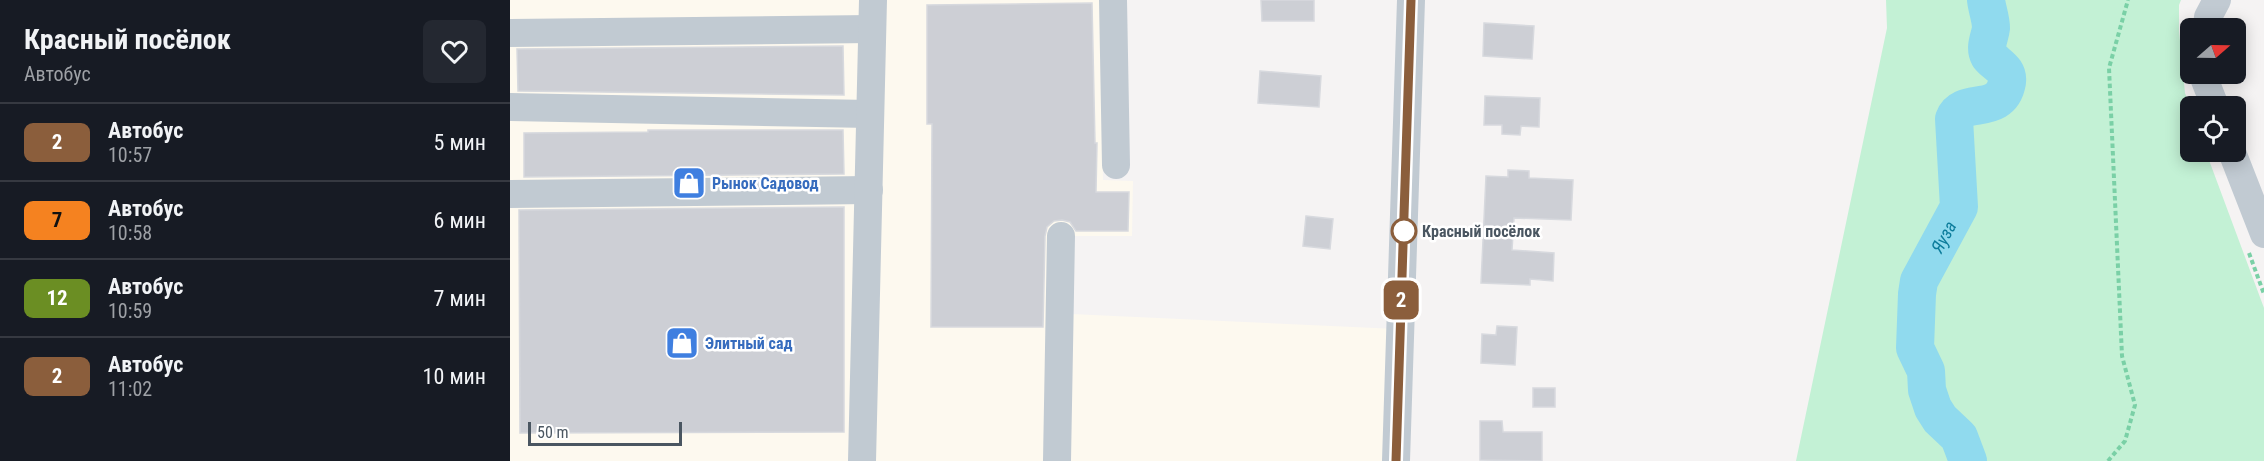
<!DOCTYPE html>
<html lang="ru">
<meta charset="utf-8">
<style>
body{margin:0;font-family:"Roboto Condensed",sans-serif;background:#242831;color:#f1f3f6;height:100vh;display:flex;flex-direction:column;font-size:22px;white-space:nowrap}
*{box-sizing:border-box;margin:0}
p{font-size:20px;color:#9ea1a6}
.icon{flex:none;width:33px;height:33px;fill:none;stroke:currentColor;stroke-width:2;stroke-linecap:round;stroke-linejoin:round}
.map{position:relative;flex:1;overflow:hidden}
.sheet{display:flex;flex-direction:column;background:#171b24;width:510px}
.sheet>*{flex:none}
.badge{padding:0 12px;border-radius:9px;font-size:21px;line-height:39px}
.needle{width:39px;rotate:70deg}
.fabs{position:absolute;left:1670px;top:18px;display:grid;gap:12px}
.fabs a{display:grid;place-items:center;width:66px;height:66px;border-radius:9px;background:#171b24;box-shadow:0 3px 15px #0003;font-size:30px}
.scale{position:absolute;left:18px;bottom:15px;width:154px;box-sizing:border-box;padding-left:6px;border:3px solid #4a5661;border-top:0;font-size:16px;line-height:21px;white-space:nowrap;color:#4a5661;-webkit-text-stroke:4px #fff;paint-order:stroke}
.map>.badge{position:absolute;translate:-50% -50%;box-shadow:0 0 0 3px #fff}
.round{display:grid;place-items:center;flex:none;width:63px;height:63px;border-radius:9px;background:#242831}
.headline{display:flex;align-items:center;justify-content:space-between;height:102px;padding:0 24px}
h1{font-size:28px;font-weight:700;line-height:45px}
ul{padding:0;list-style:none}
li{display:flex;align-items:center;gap:18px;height:78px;padding:0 24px;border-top:2px solid #363941}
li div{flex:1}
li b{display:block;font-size:22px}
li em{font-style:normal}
li .badge{min-width:66px;font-weight:700;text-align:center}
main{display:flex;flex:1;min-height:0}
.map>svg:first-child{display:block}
.commercial{fill:#fdf9ef}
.green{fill:#c3f1d5}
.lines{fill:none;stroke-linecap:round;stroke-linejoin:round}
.river{stroke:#90daee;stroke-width:38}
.building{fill:#cdcfd5;stroke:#d7d9de;stroke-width:1.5}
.path{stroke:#7ad0a6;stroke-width:4;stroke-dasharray:4.5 3;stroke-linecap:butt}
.minor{stroke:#c1cad2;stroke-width:28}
.line-casing{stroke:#fff;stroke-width:14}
.line{stroke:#8b5e3c;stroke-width:9}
.stop-dot{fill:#fff;stroke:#8b5e3c;stroke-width:3}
.labels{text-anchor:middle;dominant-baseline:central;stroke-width:5;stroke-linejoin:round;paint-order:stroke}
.shop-label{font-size:16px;font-weight:bold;fill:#366cbe;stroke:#fff;text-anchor:start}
.stop-label{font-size:16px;font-weight:bold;fill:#4a5661;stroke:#fff;text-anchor:start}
.water-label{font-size:18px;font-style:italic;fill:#0c7c9b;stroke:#fff}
</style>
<main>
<section class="sheet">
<div class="headline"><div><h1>Красный посёлок</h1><p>Автобус</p></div><a class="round"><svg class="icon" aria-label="heart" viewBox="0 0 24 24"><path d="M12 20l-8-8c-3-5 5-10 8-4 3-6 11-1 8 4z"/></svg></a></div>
<ul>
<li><span class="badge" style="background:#8b5e3c;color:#fff">2</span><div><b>Автобус</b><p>10:57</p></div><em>5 мин</em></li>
<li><span class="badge" style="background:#f58220;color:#111">7</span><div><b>Автобус</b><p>10:58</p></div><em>6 мин</em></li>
<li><span class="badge" style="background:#6b8e23;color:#fff">12</span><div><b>Автобус</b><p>10:59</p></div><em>7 мин</em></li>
<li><span class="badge" style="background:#8b5e3c;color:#fff">2</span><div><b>Автобус</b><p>11:02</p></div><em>10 мин</em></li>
</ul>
</section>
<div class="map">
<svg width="1754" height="461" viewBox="0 0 1754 461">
<rect width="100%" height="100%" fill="#f5f3f3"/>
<!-- commercial -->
<path class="commercial" d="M0 0H590L593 180 623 181 622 236H559L561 314 887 329 882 461H0Z"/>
<!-- green -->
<path class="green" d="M1376 0H1671L1669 5V31L1675 93 1680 107V152H1696L1754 308V461H1286L1377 28Z"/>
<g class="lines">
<!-- river -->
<path class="river" id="s1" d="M1458 461 1449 437 1430 419 1423 408 1417 390 1416 371 1405 348 1407 294 1409 281 1449 207 1444 119C1452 96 1491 117 1497 82 1499 69 1486 65 1479 56 1474 47 1480 37 1481 28 1481 19 1477 9 1476 0"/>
</g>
<!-- building -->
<g class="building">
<path d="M751 0H804V21H752Z"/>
<path d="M582 3 585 143H587L586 192H619L618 231H566L560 222 552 220 544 221 537 227 535 236 533 327H421L422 124H417V5Z"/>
<path d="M974 23 1024 26 1022 59 973 56Z"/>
<path d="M333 46 334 95 8 91 7 49Z"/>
<path d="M750 71 811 76 809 107 748 103Z"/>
<path d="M975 96 1030 98 1029 127 1011 126 1010 135 992 134V125H974Z"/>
<path d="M138 130H333L334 174 14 177V133L138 132Z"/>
<path d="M998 170 1019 171V178L1063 180 1061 220 1004 218 1002 250 1044 253 1043 281 1020 279V285L971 283 976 176 998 177Z"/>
<path d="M334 207V432L10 433 9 210Z"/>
<path d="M796 216 823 219 820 249 793 246Z"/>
<path d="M987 326 1007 327 1005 365 971 363 972 334 986 335Z"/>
<rect x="1023" y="388" width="22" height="19"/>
<path d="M970 421H992L993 432H1032V461L970 460Z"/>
</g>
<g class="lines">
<!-- path -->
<g class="path">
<path d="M1677 42 1678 59"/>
<path d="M1739 253 1754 294"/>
<path d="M1598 461 1615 441 1625 405 1612 356 1599 68 1618 0"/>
</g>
<!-- minor -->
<g class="minor">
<path d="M603 0 606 165"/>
<path d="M1697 28 1698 17 1707 0"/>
<path d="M0 33 361 29"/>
<path d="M1694 74V78L1705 106"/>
<path d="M0 107 360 114"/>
<path d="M1722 152 1754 234"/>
<path d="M0 194 359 190"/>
<path d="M352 461 363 0"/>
<path d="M547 461 551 236"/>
<path d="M886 461 901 0"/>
</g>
</g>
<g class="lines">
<!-- line casing -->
<g class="line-casing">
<path id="line" d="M886 461 901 0"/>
</g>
<!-- line -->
<use href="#line" class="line"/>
</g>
<!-- icons -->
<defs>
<g id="shop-square" transform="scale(1.725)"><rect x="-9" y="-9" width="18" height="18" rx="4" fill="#3f7fe0" stroke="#fff"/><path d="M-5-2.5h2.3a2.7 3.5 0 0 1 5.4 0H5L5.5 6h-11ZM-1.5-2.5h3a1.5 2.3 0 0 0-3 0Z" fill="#fff"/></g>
</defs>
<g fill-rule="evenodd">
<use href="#shop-square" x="179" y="183"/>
<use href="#shop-square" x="172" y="343"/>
</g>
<!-- markers -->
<circle class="stop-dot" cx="894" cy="231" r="12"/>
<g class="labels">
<!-- shop labels -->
<g class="shop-label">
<text x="202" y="183">Рынок Садовод</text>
<text x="195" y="343">Элитный сад</text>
</g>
<!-- stop labels -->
<g class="stop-label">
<text x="912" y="231">Красный посёлок</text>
</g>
<!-- water labels -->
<g class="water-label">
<text stroke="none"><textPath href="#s1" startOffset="246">Яуза</textPath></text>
</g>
</g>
</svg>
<div class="fabs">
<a><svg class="needle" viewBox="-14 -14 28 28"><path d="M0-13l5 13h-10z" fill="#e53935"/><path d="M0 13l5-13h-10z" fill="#9ea1a6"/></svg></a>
<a><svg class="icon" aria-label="locate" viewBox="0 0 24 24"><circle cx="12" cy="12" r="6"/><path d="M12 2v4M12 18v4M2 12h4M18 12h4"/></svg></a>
</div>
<div class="scale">50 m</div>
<b class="badge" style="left:891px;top:300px;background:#8b5e3c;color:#fff">2</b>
</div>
</main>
